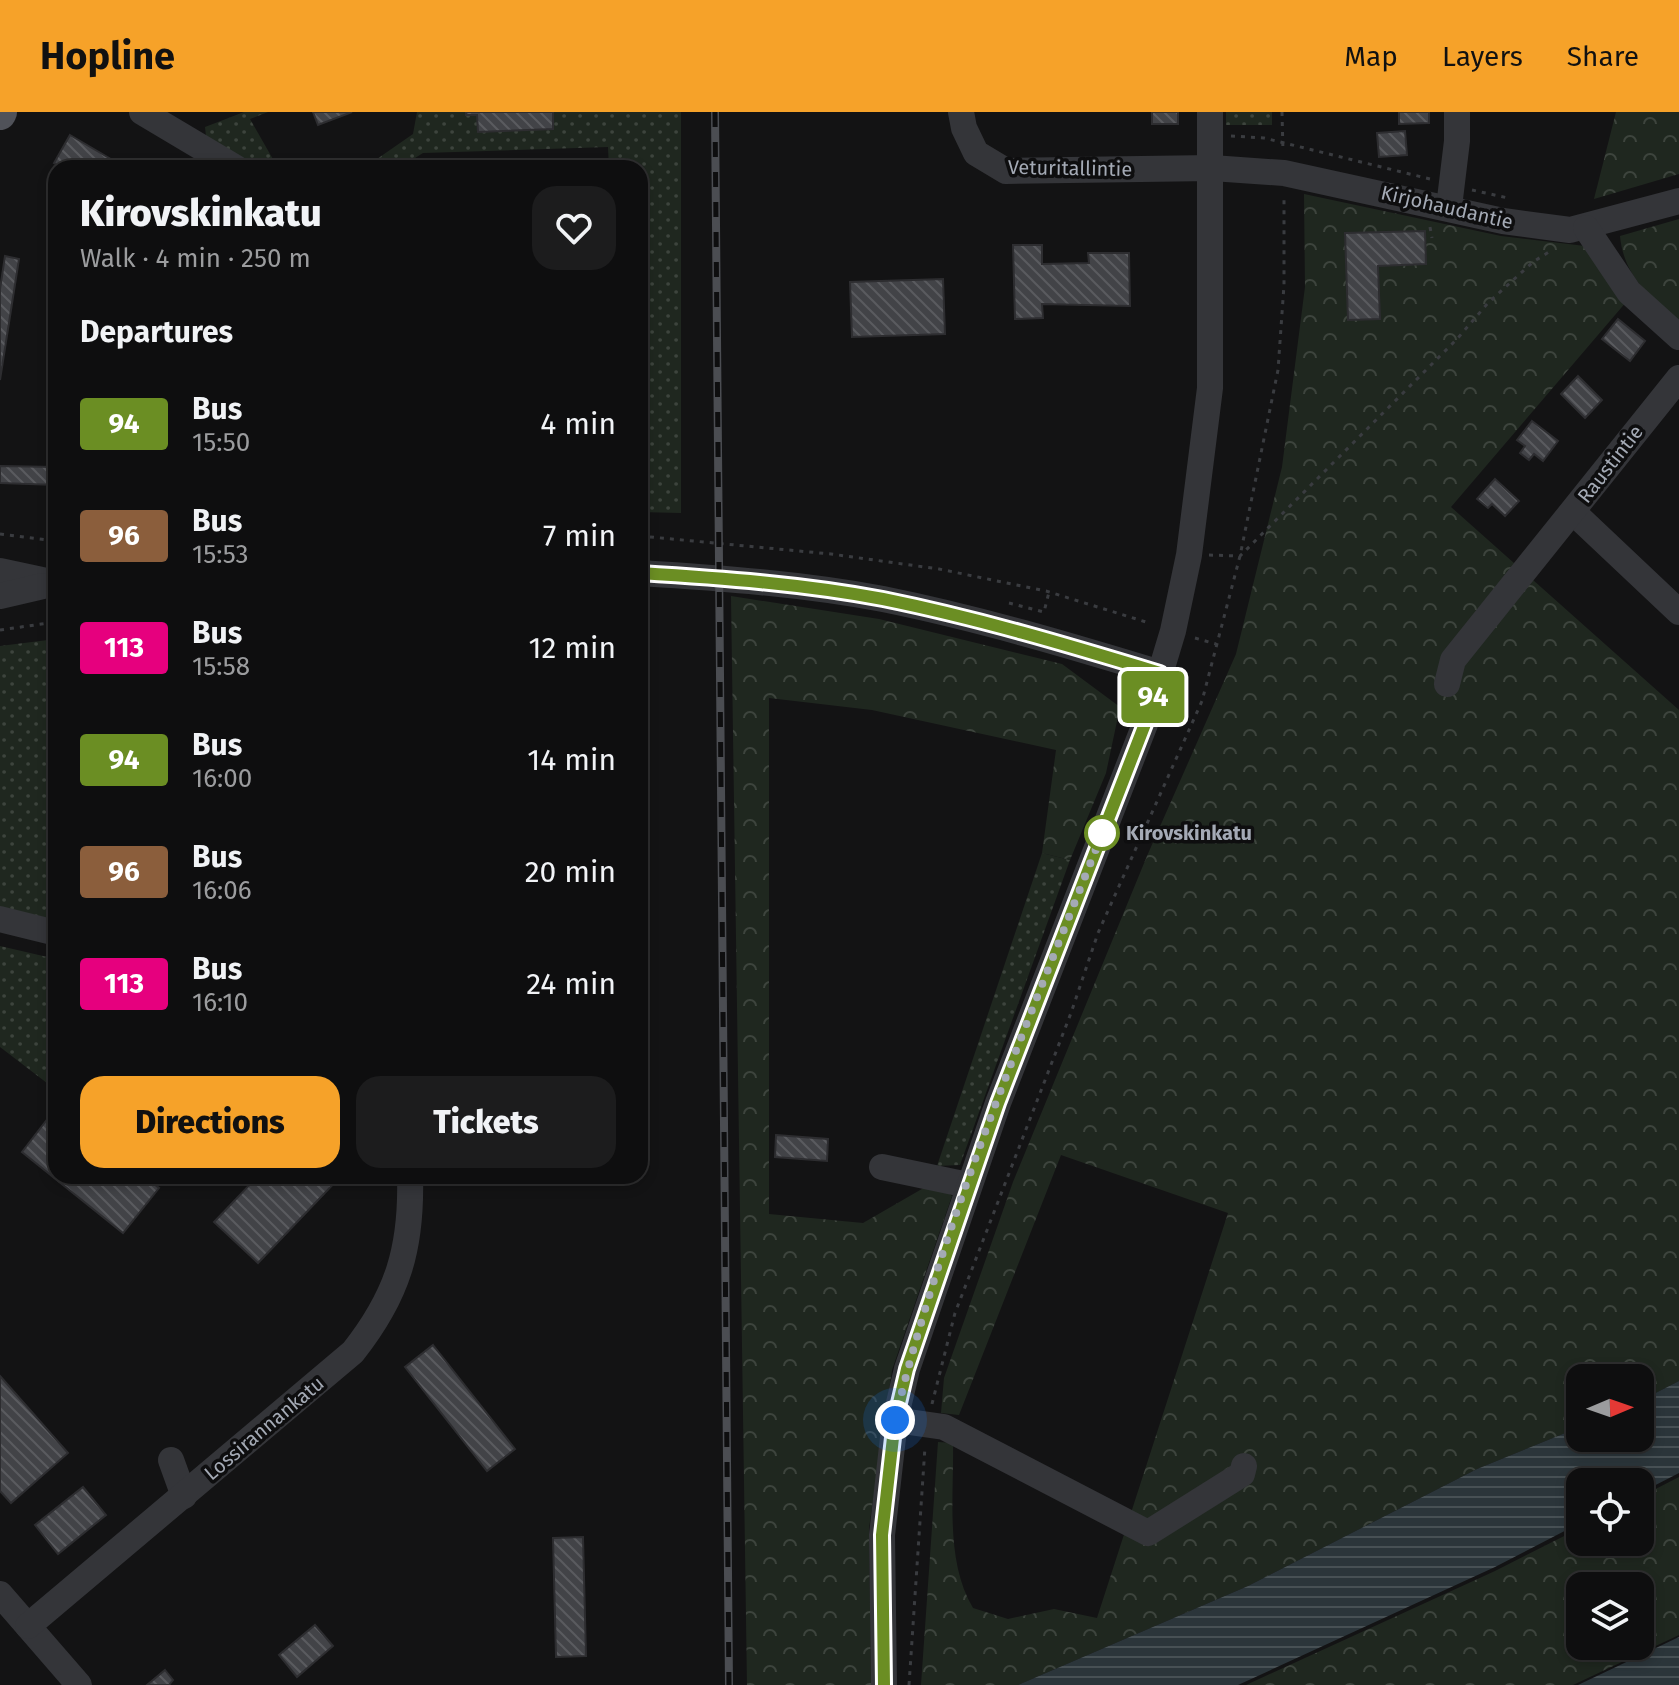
<!DOCTYPE html>
<meta charset="utf-8">
<style>
body{margin:0;font-family:"Fira Sans",sans-serif;background:#1c1c1d;color:#f1f3f6;height:100vh;display:flex;flex-direction:column;font-size:30px;white-space:nowrap}
*{box-sizing:border-box;margin:0}
p{font-size:26px;color:#9b9c9e}
.icon{flex:none;width:44px;height:44px;fill:none;stroke:currentColor;stroke-width:2;stroke-linecap:round;stroke-linejoin:round}
.map{position:relative;flex:1;overflow:hidden}
.side{position:absolute;left:48px;top:48px;width:600px;height:1024px;display:flex;flex-direction:column;background:#0e0e0f;border-radius:24px;box-shadow:0 4px 12px #0003,0 0 0 2px #2e2e2f}
.side>*{flex:none}
.badge{padding:0 16px;border-radius:6px;font-size:28px;line-height:52px}
.needle{width:52px;rotate:88deg}
.tools{position:absolute;left:1566px;top:1252px;display:grid;gap:16px}
.tools a{display:grid;place-items:center;width:88px;height:88px;border-radius:16px;background:#0e0e0f;box-shadow:0 4px 12px #0003,0 0 0 2px #2e2e2f;font-size:40px}
.you{position:absolute;width:40px;height:40px;margin:-20px;border:6px solid #fff;border-radius:50%;background:#1a73e8;box-shadow:0 0 0 12px #1a73e833}
.map>.badge{position:absolute;translate:-50% -50%;box-shadow:0 0 0 4px #fff}
h2{padding:0 32px;font-size:30px;line-height:72px}
.round{display:grid;place-items:center;flex:none;width:84px;height:84px;border-radius:24px;background:#1c1c1d}
.overview{display:flex;align-items:center;justify-content:space-between;height:136px;padding:0 32px}
h1{font-size:38px;font-weight:800;line-height:60px}
.action{display:flex;gap:16px;margin-top:auto;padding:16px 32px}
.action a{flex:1;height:92px;border-radius:24px;background:#f6a229;color:#111;font-size:32px;font-weight:800;line-height:92px;text-align:center}
.action a+a{background:#1c1c1d;color:#f1f3f6}
ul{padding:0;list-style:none}
li{display:flex;align-items:center;gap:24px;height:112px;padding:0 32px}
li div{flex:1}
li b{display:block;font-size:30px}
li em{font-style:normal}
li .badge{min-width:88px;font-weight:700;text-align:center}
header{display:flex;align-items:center;gap:48px;box-sizing:border-box;height:112px;padding:0 40px;background:#f6a229;color:#111}
header strong{font-size:38px}
nav{display:flex;gap:44px;margin-inline-start:auto;font-size:28px}
.map>svg:first-child{display:block}
.grass{fill:url(#grass-dots)}
.forest{fill:url(#forest-crowns);fill-rule:evenodd}
.water{fill:url(#water-rules)}
.building{fill:url(#building-back-hatch);stroke:#2d2d30;stroke-width:2}
.lines{fill:none;stroke-linecap:round;stroke-linejoin:round}
.path{stroke:#3a3c40;stroke-width:3;stroke-dasharray:4 6;stroke-linecap:butt}
.minor{stroke:#343539;stroke-width:26}
.major{stroke:#505259;stroke-width:32}
.rail-casing{stroke:#4b4d52;stroke-width:8}
.rail{stroke:#0e0e0f;stroke-width:5;stroke-dasharray:15;stroke-linecap:butt}
.line-casing{stroke:#fff;stroke-width:18}
.line{stroke:#6b8e23;stroke-width:12}
.walk{stroke:#a4aab5;stroke-width:8;stroke-dasharray:0 14.4}
.stop-dot{fill:#fff;stroke:#6b8e23;stroke-width:4}
.labels{text-anchor:middle;dominant-baseline:central;stroke-width:7;stroke-linejoin:round;paint-order:stroke}
.street-label{font-size:20px;fill:#a4aab5;stroke:#0e0e0f}
.stop-label{font-size:20px;font-weight:bold;fill:#a4aab5;stroke:#0e0e0f;text-anchor:start}
</style>
<header>
<strong>Hopline</strong>
<nav><a>Map</a><a>Layers</a><a>Share</a></nav>
</header>
<div class="map">
<svg width="1679" height="1573" viewBox="0 0 1679 1573">
<defs>
<pattern id="grass-dots" width="8" height="8" patternUnits="userSpaceOnUse" patternTransform="scale(2)"><rect width="8" height="8" fill="#1f271f"/><path d="M2 2h.1M6 6h.1" fill="none" stroke="#3d443d" stroke-width="1.8" stroke-linecap="round"/></pattern>
<pattern id="forest-crowns" width="20" height="18" patternUnits="userSpaceOnUse" patternTransform="scale(2)"><rect width="20" height="18" fill="#1f271f"/><path d="M2 6a3 3 0 1 1 6 0M12 15a3 3 0 1 1 6 0" fill="none" stroke="#3d443d"/></pattern>
<pattern id="water-rules" width="6" height="5" patternUnits="userSpaceOnUse" patternTransform="scale(2)"><rect width="6" height="5" fill="#2b353a"/><path d="M0 2.5h6" fill="none" stroke="#475054"/></pattern>
<pattern id="building-back-hatch" width="6" height="6" patternUnits="userSpaceOnUse" patternTransform="scale(2)"><rect width="6" height="6" fill="#424347"/><path d="M-1 5l2 2M0 0l6 6M5-1l2 2" fill="none" stroke="#5a5b5f"/></pattern>
</defs>
<rect width="100%" height="100%" fill="#131314"/>
<!-- grass -->
<g class="grass">
<path d="M244 0H268L250 7 278 56H260L206 24 205 15Z"/>
<path d="M417 0H681V401L640 400V56H609L608 35 423 41 399 56H364L413 22Z"/>
<rect x="1226" y="0" width="46" height="13"/>
<path d="M56 527V816L0 803V534Z"/>
<path d="M1042 741 1070 748 960 1053 937 1054Z"/>
<path d="M0 834 56 847V978L0 935Z"/>
</g>
<!-- forest -->
<g class="forest">
<path d="M1616 0H1679V62L1594 87Z"/>
<path d="M1304 82 1501 124 1585 134 1627 189 1451 395 1679 598V1269L1640 1289V1266H1580V1315L1477 1357 1248 1474 1018 1573H921L938 1330 953 1331C954 1385 945 1449 973 1496L1008 1507 1054 1497 1097 1506 1228 1101 1061 1043 959 1303 941 1301 944 1266 1013 1070 1147 744 1236 542 1282 355 1305 175Z"/>
<path d="M1679 107V212C1650 184 1624 165 1620 124Z"/>
<path d="M731 484 879 507 1062 552 1120 595 1106 661 1070 748 1042 741 1056 638 872 598 769 586V1102L863 1111 934 1070 952 1084 892 1258 869 1416 871 1573H747Z"/>
<path d="M1679 1365V1523L1573 1573H1246L1495 1459 1580 1416V1430H1640V1385ZM1640 1474V1534H1580V1474Z"/>
</g>
<!-- water -->
<g class="water">
<path d="M1679 1269V1361L1640 1381V1370H1580V1411L1495 1455 1238 1573H1018L1248 1474 1477 1357 1580 1315V1326H1640V1289Z"/>
<path d="M1679 1525V1573H1578Z"/>
</g>
<!-- building -->
<g class="building">
<path d="M313 0H352L318 13Z"/>
<path d="M466 0H553V17L478 20 477 3H466Z"/>
<rect x="1152" y="0" width="26" height="12"/>
<path d="M1399 0H1429V11L1399 12Z"/>
<path d="M1405 19 1407 43 1379 45 1377 21Z"/>
<path d="M70 23 126 56H63L54 51Z"/>
<path d="M444 52 515 54V56H444Z"/>
<path d="M1425 119 1426 152 1378 154 1380 207 1348 208 1345 121Z"/>
<path d="M1013 133H1042V152L1089 151 1088 141H1129L1130 194 1042 192 1043 206 1015 207Z"/>
<path d="M5 144 19 147 0 268V177Z"/>
<path d="M943 167 945 222 852 225 850 170Z"/>
<path d="M1618 207 1645 229 1630 249 1602 227Z"/>
<path d="M1578 264 1602 288 1585 306 1561 282Z"/>
<path d="M1532 309 1558 329 1543 349 1534 342 1529 348 1520 341 1525 334 1517 328Z"/>
<path d="M0 354 56 355V373L0 371Z"/>
<path d="M1495 367 1519 389 1505 404 1492 392 1488 396 1477 387Z"/>
<path d="M56 996V1064H144L159 1076 123 1121 22 1040Z"/>
<path d="M776 1023 828 1027 827 1049 775 1045Z"/>
<path d="M258 1064H341L258 1151 214 1110Z"/>
<path d="M433 1233 515 1337 487 1359 405 1255Z"/>
<path d="M0 1264 68 1341 11 1391 0 1379Z"/>
<path d="M83 1375 106 1403 58 1442 35 1413Z"/>
<path d="M583 1425 586 1544 556 1545 553 1426Z"/>
<path d="M315 1513 333 1534 297 1565 279 1543Z"/>
<path d="M165 1558 173 1568 169 1573H147Z"/>
</g>
<g class="lines">
<!-- path -->
<g class="path">
<path d="M1282 0 1283 40"/>
<path d="M1231 24 1264 26 1430 67"/>
<path d="M1472 78 1508 86"/>
<path d="M1430 115 1432 126"/>
<path d="M0 422 56 429"/>
<path d="M640 424 831 442 939 457 1046 479 1146 510"/>
<path d="M1209 443 1240 444 1457 227 1488 191 1533 150 1552 138"/>
<path d="M1009 491 1044 500 1049 480"/>
<path d="M0 518 56 510"/>
<path d="M1195 526 1216 532"/>
<path d="M932 1292 955 1201 1071 901 1098 821 1202 589 1240 444 1278 258 1284 173V84"/>
<path d="M909 1573 925 1335"/>
</g>
<!-- minor -->
<g class="minor">
<path d="M142 0 236 56"/>
<path d="M961 0 964 16 976 41 1006 59 1212 56 1284 61 1503 109 1570 118 1679 89"/>
<path d="M1449 95 1457 29V0"/>
<path d="M1586 116 1629 180 1679 225"/>
<path d="M1573 400 1679 500"/>
<path d="M0 459 56 471"/>
<path d="M640 461C721 466 803 472 883 487 977 506 1068 533 1160 561"/>
<path d="M0 484 43 474"/>
<path d="M1447 572 1453 548 1679 266"/>
<path d="M0 807 56 821"/>
<path d="M882 1055 968 1073"/>
<path d="M895 1308 944 1315 1148 1421 1242 1362 1244 1354"/>
<path d="M171 1348 184 1384"/>
<path d="M0 1482 79 1573"/>
<path d="M28 1514 353 1240C398 1183 412 1136 410 1064"/>
<path d="M884 1573 882 1423 895 1308 907 1257 998 991 1145 612 1173 519 1189 443 1210 276V0"/>
</g>
<!-- major -->
<path class="major" d="M0 2 1 0"/>
<!-- rail casing -->
<g class="rail-casing">
<path id="rail" d="M715 0 729 1573"/>
</g>
<!-- rail -->
<use href="#rail" class="rail"/>
</g>
<g class="lines">
<!-- line casing -->
<g class="line-casing">
<path id="line" d="M640 461C721 466 803 472 883 487 977 506 1068 533 1160 561L1145 612 998 991 907 1257 895 1308 882 1423 884 1573"/>
</g>
<!-- line -->
<use href="#line" class="line"/>
<!-- walk -->
<path class="walk" d="M895 1308C944 1104 1029 908 1105 714L1102 721"/>
</g>
<!-- markers -->
<circle class="stop-dot" cx="1102" cy="721" r="16"/>
<g class="labels">
<!-- street labels -->
<g class="street-label">
<text transform="translate(1070 56) rotate(1)">Veturitallintie</text>
<text transform="translate(1447 95) rotate(13)">Kirjohaudantie</text>
<text transform="translate(1610 352) rotate(-52)">Raustintie</text>
<text transform="translate(264 1316) rotate(-40)">Lossirannankatu</text>
</g>
<!-- stop labels -->
<g class="stop-label">
<text x="1126" y="721">Kirovskinkatu</text>
</g>
</g>
</svg>
<div class="tools">
<a><svg class="needle" viewBox="-14 -14 28 28"><path d="M0-13l5 13h-10z" fill="#e53935"/><path d="M0 13l5-13h-10z" fill="#9b9c9e"/></svg></a>
<a><svg class="icon" aria-label="locate" viewBox="0 0 24 24"><circle cx="12" cy="12" r="6"/><path d="M12 2v4M12 18v4M2 12h4M18 12h4"/></svg></a>
<a><svg class="icon" aria-label="layers" viewBox="0 0 24 24"><path d="M12 4l9 5-9 5-9-5zM3 14l9 5 9-5"/></svg></a>
</div>
<div class="you" style="left:895px;top:1308px"></div>
<b class="badge" style="left:1153px;top:585px;background:#6b8e23;color:#fff">94</b>
<section class="side">
<div class="overview"><div><h1>Kirovskinkatu</h1><p>Walk · 4 min · 250 m</p></div><a class="round"><svg class="icon" aria-label="heart" viewBox="0 0 24 24"><path d="M12 20l-8-8c-3-5 5-10 8-4 3-6 11-1 8 4z"/></svg></a></div>
<h2>Departures</h2>
<ul>
<li><span class="badge" style="background:#6b8e23;color:#fff">94</span><div><b>Bus</b><p>15:50</p></div><em>4 min</em></li>
<li><span class="badge" style="background:#8b5e3c;color:#fff">96</span><div><b>Bus</b><p>15:53</p></div><em>7 min</em></li>
<li><span class="badge" style="background:#e6007e;color:#fff">113</span><div><b>Bus</b><p>15:58</p></div><em>12 min</em></li>
<li><span class="badge" style="background:#6b8e23;color:#fff">94</span><div><b>Bus</b><p>16:00</p></div><em>14 min</em></li>
<li><span class="badge" style="background:#8b5e3c;color:#fff">96</span><div><b>Bus</b><p>16:06</p></div><em>20 min</em></li>
<li><span class="badge" style="background:#e6007e;color:#fff">113</span><div><b>Bus</b><p>16:10</p></div><em>24 min</em></li>
</ul>
<div class="action"><a>Directions</a><a>Tickets</a></div>
</section>
</div>
